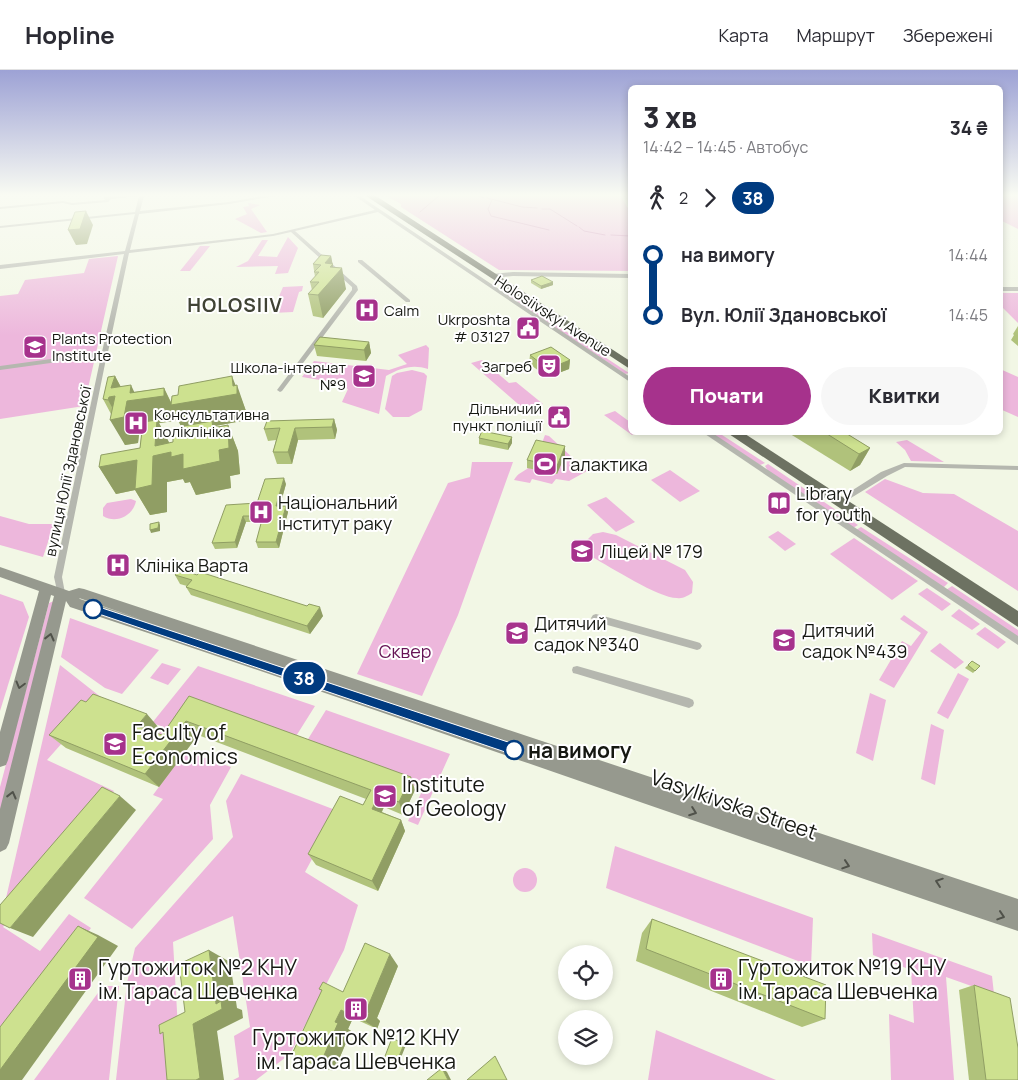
<!DOCTYPE html>
<html lang="uk">
<meta charset="utf-8">
<style>
body{margin:0;font-family:Manrope,sans-serif;background:#f7f7f7;color:#2b2b33;height:100vh;display:flex;flex-direction:column;font-size:19px;white-space:nowrap}
*{box-sizing:border-box;margin:0}
p{font-size:16px;color:#7c7c81}
.icon{flex:none;width:28px;height:28px;fill:none;stroke:currentColor;stroke-width:2;stroke-linecap:round;stroke-linejoin:round}
.map{position:relative;flex:1;overflow:hidden}
.side{position:absolute;left:628px;top:15px;width:375px;height:350px;display:flex;flex-direction:column;background:#fff;border-radius:8px;box-shadow:0 2px 8px #0003}
.side>*{flex:none}
.badge{padding:0 10px;border-radius:16px;font-size:18px;line-height:32px}
.tools{position:absolute;left:558px;top:875px;display:grid;gap:10px}
.tools a{display:grid;place-items:center;width:55px;height:55px;border-radius:50%;background:#fff;box-shadow:0 2px 8px #0003;font-size:25px}
.map>.badge{position:absolute;translate:-50% -50%;box-shadow:0 0 0 2px #fff}
.legs{display:flex;align-items:center;gap:8px;height:55px;padding:0 15px;font-size:16px}
.legs p{margin-inline-start:auto}
.summary{display:flex;align-items:center;justify-content:space-between;height:85px;padding:0 15px}
h1{font-size:28px;font-weight:800;line-height:38px}
.primary-button{display:flex;gap:10px;margin-top:auto;padding:10px 15px}
.primary-button a{flex:1;height:58px;border-radius:30px;background:#a6328c;color:#fff;font-size:20px;font-weight:800;line-height:58px;text-align:center}
.primary-button a+a{background:#f7f7f7;color:#2b2b33}
ul{padding:0 15px;list-style:none}
li{display:flex;align-items:center;gap:18px;height:60px;font-size:19px}
li i{display:grid;place-items:center;width:8px;height:100%;margin:0 6px;background:currentColor}
li i::after{content:'';width:12px;height:12px;margin:-6px;border:4px solid;border-radius:50%;background:#fff}
li p{margin-inline-start:auto}
li:first-child i{background:linear-gradient(#0000 50%,currentColor 0)}
li:last-child i{background:linear-gradient(currentColor 50%,#0000 0)}
header{display:flex;align-items:center;gap:30px;box-sizing:border-box;height:70px;padding:0 25px;background:#fff;border-bottom:1px solid #e1e1e2}
header strong{font-size:24px}
nav{display:flex;gap:28px;margin-inline-start:auto;font-size:18px}
.map>svg:first-child{display:block}
.green{fill:#edb7dc}
.lines{fill:none;stroke-linecap:round;stroke-linejoin:round}
.stream{stroke:#ce87b9;stroke-width:1}
.street{fill:#b5b7af;fill-rule:evenodd}
.secondary{fill:#96998e;fill-rule:evenodd}
.highway{fill:#6d7262;fill-rule:evenodd}
.wall{fill:#b0c27b;fill-rule:evenodd}
.shaded-wall{fill:#909e64;fill-rule:evenodd}
.building{fill:#cde18f;stroke:#909e64}
.oneway{stroke:#50524a}
.line-1{fill:#003b80;stroke:#fff}
.stop-1-dot{fill:#fff;stroke:#003b80;stroke-width:2.5}
.labels{text-anchor:middle;dominant-baseline:central;stroke-width:4;stroke-linejoin:round;paint-order:stroke}
.far-poi-label{font-size:15px;fill:#161812;stroke:#fff;text-anchor:end}
.far-street-label{font-size:15px;fill:#161812;stroke:#fff}
.poi-label{font-size:18px;fill:#161812;stroke:#fff;text-anchor:start}
.park-label{font-size:18px;fill:#661355;stroke:#fff}
.far-district-label{font-size:19px;font-weight:bold;letter-spacing:1px;fill:#404335;stroke:#fff}
.near-poi-label{font-size:21px;fill:#161812;stroke:#fff;text-anchor:start}
.near-stop-label{font-size:21px;font-weight:bold;fill:#161812;stroke:#fff;text-anchor:start}
.near-street-label{font-size:21px;fill:#161812;stroke:#fff}
</style>
<header>
<strong>Hopline</strong>
<nav><a>Карта</a><a>Маршрут</a><a>Збережені</a></nav>
</header>
<div class="map">
<svg width="1018" height="1010" viewBox="0 0 1018 1010">
<rect width="100%" height="100%" fill="#f2f7e5"/>
<!-- green -->
<g class="green">
<path d="M383 124H620L630 142V201L499 200 401 137V134Z"/>
<path d="M1000 124H1018V159L1000 150Z"/>
<path d="M248 133 260 135 251 139 267 162 261 163 235 149 247 144 243 137 249 136Z"/>
<path d="M288 167 298 178 288 203 275 204 278 196 236 197 248 191 262 170H268L258 186 277 187Z"/>
<path d="M200 176H210L190 201H180Z"/>
<path d="M118 186 84 336 0 349V226L18 224 25 210 84 203 89 189Z"/>
<path d="M303 216 302 221 299 222 293 242 272 243 283 217Z"/>
<path d="M1000 223H1018V253L1000 235Z"/>
<path d="M509 224 629 303 625 304 507 225Z"/>
<path d="M426 275 429 278 428 299C412 294 401 298 386 306L379 344 342 332 348 319 326 311 302 307 314 291 389 300 407 294 398 285Z"/>
<path d="M482 290 509 313 516 312 543 334 535 337 532 346 471 293Z"/>
<path d="M1000 299 1018 307V347L1000 339Z"/>
<path d="M412 300 424 303 427 306 422 340 409 347H393L385 339 392 306 397 303Z"/>
<path d="M615 341 630 352V362L638 363 632 365 604 345Z"/>
<path d="M711 363H719L765 393 760 395Z"/>
<path d="M545 365 549 366 587 401 569 411 556 409 552 414 532 409 530 413 514 410C518 403 521 403 527 399 536 391 541 376 545 365Z"/>
<path d="M907 370 944 392 911 391 905 380 896 372Z"/>
<path d="M472 392H513L458 545 422 626 357 604 448 413 470 407Z"/>
<path d="M768 394 858 455 853 458 768 401 765 396Z"/>
<path d="M670 400 700 421 680 432 651 410Z"/>
<path d="M885 409 923 423 954 424 1018 461V521L865 422Z"/>
<path d="M606 427 635 452 616 462 587 435Z"/>
<path d="M131 429 136 431C133 446 116 454 103 446V438L107 433Z"/>
<path d="M0 446 29 454H54L43 487 0 475Z"/>
<path d="M861 457 948 513 943 518 856 460Z"/>
<path d="M778 461 796 474 785 481 768 467Z"/>
<path d="M603 462 616 465 685 500 693 512 692 523C687 526 683 529 677 528 658 528 611 497 592 487L587 480V470L593 464Z"/>
<path d="M854 468 918 511 892 530 830 484Z"/>
<path d="M952 516 1018 560V569L946 520Z"/>
<path d="M927 518 951 534 942 541 918 524Z"/>
<path d="M0 524 23 532 29 547 0 641Z"/>
<path d="M54 531 0 754V717L49 533Z"/>
<path d="M959 539 980 554 972 560 951 546Z"/>
<path d="M904 545 928 562 894 618 879 610 902 571 911 576 921 563 900 549Z"/>
<path d="M70 548 159 580 122 624 105 618 61 587Z"/>
<path d="M985 557 1006 572 998 579 976 564Z"/>
<path d="M940 573 964 592 955 599 930 581Z"/>
<path d="M162 593 181 599 168 615 150 608Z"/>
<path d="M60 595 102 628 47 690 114 721 3 857 40 881 69 844 91 858 0 979V854Z"/>
<path d="M198 596 315 636 293 671 180 662 155 668 164 657 152 653Z"/>
<path d="M958 603 969 609 948 649 937 643Z"/>
<path d="M870 623 886 630 873 691 856 683Z"/>
<path d="M326 640 450 684 418 755 408 751 423 719 305 674Z"/>
<path d="M931 654 944 660 935 715 921 709Z"/>
<path d="M185 681 231 697 210 735 213 769 132 859 84 828 163 729 153 725Z"/>
<path d="M241 704 338 741 305 802 358 835 344 880 290 984 256 1010H233L239 1007 234 966 250 957 233 846 173 872 181 1010H116L127 913 135 878 233 767 226 731Z"/>
<path d="M615 776 813 848 811 896 606 818Z"/>
<circle cx="525" cy="810" r="12"/>
<path d="M872 863 992 906 994 924 946 907 954 1010H891L889 944 914 953 911 900 873 885Z"/>
<path d="M103 916H119L109 1010H34Z"/>
<path d="M656 960 776 1010H648Z"/>
</g>
<g class="lines">
<!-- stream -->
<g class="stream">
<path d="M475 124 484 128"/>
<path d="M487 128 522 137 537 138"/>
<path d="M492 130 488 139 491 146 549 160"/>
<path d="M542 139H550L577 156"/>
<path d="M420 142 441 124"/>
<path d="M579 157 584 161 605 165"/>
<path d="M611 165 630 166"/>
</g>
<!-- street -->
<g class="street">
<path d="M133 124H151L144 126 140 141 229 132 275 124H286L229 134 139 144 130 180 273 164 375 140 352 124H357L630 307V312L378 142 295 161 357 216 358 220 282 321 280 322 277 320 352 220V217L291 162 273 166 129 183 108 282 109 283 107 284 62 507 65 523 64 525H58L54 507 101 286 0 300V296L102 282 124 184 0 199V195L125 181 135 144 0 158V156L135 142 139 126 111 129 108 132 72 135 63 133 0 139V137L63 131 72 133 106 130 104 129V127Z"/>
<path d="M358 190H362L410 230V232H406L358 192Z"/>
<path d="M513 202 630 204V208L513 206 492 208 489 206 492 204Z"/>
<rect x="1000" y="217" width="18" height="4"/>
<path d="M702 362H711L1018 566V575Z"/>
<path d="M904 393 1018 396V400L905 397 887 406 841 434H835L834 432 881 402Z"/>
<path d="M596 544 697 572 700 573 702 576 700 579 697 580 593 551 591 548 593 545Z"/>
<path d="M577 596 689 628 693 630 694 633 693 636 689 638 577 604 573 603 572 600 573 597Z"/>
</g>
<!-- secondary -->
<path class="secondary" d="M0 497 69 521 79 518 84 519 1018 829V861C701 755 387 642 70 537L66 531 9 773 6 779 0 782V739L54 526 51 525 8 690 6 695 0 697V662L39 521 0 507ZM79 528 143 550 80 529Z"/>
<!-- highway -->
<g class="highway">
<path d="M363 124H373L630 291V299Z"/>
<path d="M726 362H742L1018 541V557Z"/>
</g>
</g>
<!-- wall -->
<g class="wall">
<path d="M331 186 333 197 346 219 323 248 313 246 308 224 312 220 310 212 315 207 313 194Z"/>
<path d="M531 210 553 212V215L541 219 531 213Z"/>
<path d="M1018 256V276L1011 270 1014 265 1013 264Z"/>
<path d="M369 272 371 283 366 291 317 286 314 275Z"/>
<path d="M530 285 570 290 569 299 548 307 529 294Z"/>
<path d="M115 306 121 317 134 322 164 318 171 332 236 315 246 341 247 350 215 356V357L228 355 238 381 240 404 230 406 231 418 196 425 190 412 185 413 183 409 167 412V442L150 445 135 420 116 424 99 397 140 378 142 356H140L138 373 125 375 111 344 103 329ZM176 345 183 361 184 363 173 372 169 373 159 353 175 351Z"/>
<path d="M334 349 337 360 335 369 298 370 292 394H277L273 382 276 370 268 371 264 359Z"/>
<path d="M787 362H844L870 378 860 395 850 401Z"/>
<path d="M512 367V373L508 380 479 374V368Z"/>
<path d="M565 376V385L557 404 527 398V390Z"/>
<path d="M286 414 280 436 288 442 279 478H258L256 472 262 452H246L237 478 215 479 212 473 257 433Z"/>
<path d="M175 505H197L307 536 323 546 310 564 191 525 186 517 187 516 180 514Z"/>
<path d="M972 591 980 596 973 603 965 598Z"/>
<path d="M189 626 415 720 403 745 384 737 382 742 401 750 405 761 378 821 316 795 308 784 363 735 366 729 198 665 159 717 66 678 49 665 159 658 155 663 162 665Z"/>
<path d="M652 849 825 949 802 957 636 891 642 863Z"/>
<path d="M398 896 377 948 380 951 377 959 353 948 348 959 351 961 334 1001 319 997 322 921 319 919 343 922Z"/>
<path d="M974 915 1018 1010H969L959 920Z"/>
</g>
<!-- shaded-wall -->
<g class="shaded-wall">
<path d="M86 141 93 155 87 174 76 175 68 160Z"/>
<path d="M331 186 335 206 342 198 346 219 323 248 318 225 325 193Z"/>
<path d="M553 212V215L541 219V216Z"/>
<path d="M369 272 371 283 366 291 364 280Z"/>
<path d="M570 290 569 299 548 307V299Z"/>
<path d="M115 306 128 331 131 315 138 330 164 318 172 335 233 316 232 306 237 319V315L246 341 247 350 215 356 224 377 228 355 238 381 240 404 230 406 231 418 196 425 190 412 185 413 183 409 167 412V442L150 445 135 420 116 424 99 397 153 386 155 376 157 354 140 356 138 373 125 375 110 350 118 348 108 330 109 327 115 326 111 318ZM176 345 183 361V384L171 376 159 353 175 351Z"/>
<path d="M334 349 337 360 335 369 332 357Z"/>
<path d="M295 358 298 370 292 394 288 382Z"/>
<path d="M512 367V373L508 380V374Z"/>
<path d="M565 376V385L557 404V396Z"/>
<path d="M870 378 860 395 850 401 859 384Z"/>
<path d="M284 408 286 414 278 442 276 436Z"/>
<path d="M286 436 288 442 279 478 276 472Z"/>
<path d="M243 446 246 452 237 478 235 472Z"/>
<path d="M159 452 160 455V461L151 463 150 460Z"/>
<path d="M320 537 323 546 310 564 307 556Z"/>
<path d="M147 644 159 658 150 670 137 656Z"/>
<path d="M186 651 198 665 159 717 145 704Z"/>
<path d="M411 707 415 720 403 745 399 732Z"/>
<path d="M379 725 384 737 377 751 372 739Z"/>
<path d="M120 726 136 740 33 867 10 858Z"/>
<path d="M401 750 405 761 378 821 372 811Z"/>
<path d="M78 856 98 865 118 876 22 1010H0V1000Z"/>
<path d="M209 880 230 892 237 938 242 940 243 948 217 961 224 1010H196L193 954 216 934Z"/>
<path d="M390 884 398 896 377 948 380 951 377 959 366 952V941Z"/>
<path d="M341 940 353 948 348 959 351 961 334 1001 319 997 335 952Z"/>
<path d="M404 974 406 975 396 1000 394 999Z"/>
<path d="M442 998 447 1002 451 1010H448Z"/>
</g>
<!-- building -->
<g class="building">
<path d="M86 141 80 159 68 160 75 142Z"/>
<path d="M321 185 331 186 325 193 333 194 330 197 342 198 318 225 308 224 319 212H310L319 202H314L321 195 313 194Z"/>
<path d="M542 206 553 212 541 216 531 210Z"/>
<path d="M320 267 369 272 364 280 314 275Z"/>
<path d="M551 277 570 290 548 299 530 285Z"/>
<path d="M115 306 111 318 131 315 130 323 164 318V326L127 331 124 347 110 350 115 326 109 327 108 330 103 329 108 307Z"/>
<path d="M232 306 233 316 237 315V324L171 335 172 326 178 325 179 316Z"/>
<path d="M334 349 332 357 295 358 288 382H273L280 358 264 359 267 351Z"/>
<path d="M157 350 155 376 173 372V365L184 363V356L212 351 213 358 228 355 229 378 219 380 220 391 183 399V384L171 387V382L153 386 152 415 135 419 137 390 99 397 101 385 140 378 143 352Z"/>
<path d="M482 361 512 367 508 374 479 368Z"/>
<path d="M824 362H844L870 378 859 384Z"/>
<path d="M536 370 565 376 557 396 527 390Z"/>
<path d="M284 408 276 436H286L276 472H256L263 446H243L235 472 212 473 226 435 257 433 265 409Z"/>
<path d="M159 452 158 458 150 460V454Z"/>
<path d="M180 499 197 505 200 502 307 536 309 534 320 537 307 556 186 517 192 510 175 505Z"/>
<path d="M972 591 980 596 975 601 968 595Z"/>
<path d="M93 624 147 644 137 656 162 665 189 626 411 707 399 732 379 725 372 739 401 750 372 811 308 784 340 726 363 735 371 720 186 651 145 704 49 665 81 630 86 632Z"/>
<path d="M102 717 120 726 10 858 0 853V835Z"/>
<path d="M652 849 826 915 825 949 646 879Z"/>
<path d="M78 856 98 867 0 1000V957Z"/>
<path d="M365 873 390 884 366 941 369 943 366 952 341 940 335 952 338 953 319 997 292 984 322 920 319 919 323 912 343 922Z"/>
<path d="M209 880 216 934 221 931 222 939 193 954 200 1008 196 1010H167L163 962 160 964 159 955 185 942 179 894Z"/>
<path d="M974 915 1010 928 1018 978V1010H986Z"/>
<path d="M392 968 404 974 394 999 382 994Z"/>
<path d="M495 986 507 1010H467Z"/>
<path d="M442 998 448 1010H427Z"/>
</g>
<!-- one-way arrows -->
<defs><path id="oneway-chevron" d="M-2-3.5L2.5 0L-2 3.5" fill="none" stroke-width="1.6" stroke-linecap="round" stroke-linejoin="round" transform="scale(1.25)"/></defs>
<g class="oneway">
<use href="#oneway-chevron" transform="translate(50 567) rotate(-76)"/>
<use href="#oneway-chevron" transform="translate(20 615) rotate(105)"/>
<use href="#oneway-chevron" transform="translate(12 725) rotate(-76)"/>
<use href="#oneway-chevron" transform="translate(693 742) rotate(20)"/>
<use href="#oneway-chevron" transform="translate(846 795) rotate(18)"/>
<use href="#oneway-chevron" transform="translate(939 812) rotate(-161)"/>
<use href="#oneway-chevron" transform="translate(1001 846) rotate(18)"/>
</g>
<!-- sky -->
<linearGradient id="sky" x2="0" y2="1"><stop stop-color="#9da2d5"/><stop offset="0.47" stop-color="#f9fbf3"/><stop offset="1" stop-color="#f9fbf3" stop-opacity="0"/></linearGradient>
<rect width="1018" height="266" fill="url(#sky)"/>
<!-- line-1 -->
<path class="line-1" d="M93 535 514 674 520 680 514 685 90 541V536Z"/>
<!-- icons -->
<defs>
<g id="hospital-square" transform="scale(1.25)"><rect x="-9" y="-9" width="18" height="18" rx="4" fill="#a6328c" stroke="#fff"/><path d="M-5-5h3v3.5h4V-5h3V5h-3V1.5h-4V5h-3Z" fill="#fff"/></g>
<g id="civic-square" transform="scale(1.25)"><rect x="-9" y="-9" width="18" height="18" rx="4" fill="#a6328c" stroke="#fff"/><path d="M-.6-6.5H3V-4.5H.6V-3L4-1V1h2V6H-6V1h2V-1L-.6-3ZM-1.2 2.5V6h2.4V2.5Z" fill="#fff"/></g>
<g id="university-square" transform="scale(1.25)"><rect x="-9" y="-9" width="18" height="18" rx="4" fill="#a6328c" stroke="#fff"/><path d="M0-5L7-2L0 1L-7-2ZM-4 1L0 2.5L4 1V4Q0 6-4 4Z" fill="#fff"/></g>
<g id="theatre-square" transform="scale(1.25)"><rect x="-9" y="-9" width="18" height="18" rx="4" fill="#a6328c" stroke="#fff"/><path d="M-5-5.5Q0-4 5-5.5V0Q5 5 0 6Q-5 5-5 0ZM-3.3-2.5H-1v1.5H-3.3ZM1-2.5H3.3v1.5H1ZM-2.8 1Q0 5.5 2.8 1Z" fill="#fff"/></g>
<g id="school-square" transform="scale(1.25)"><rect x="-9" y="-9" width="18" height="18" rx="4" fill="#a6328c" stroke="#fff"/><path d="M0-5L7-2L0 1L-7-2ZM-4 1L0 2.5L4 1V4Q0 6-4 4Z" fill="#fff"/></g>
<g id="stadium-square" transform="scale(1.25)"><rect x="-9" y="-9" width="18" height="18" rx="4" fill="#a6328c" stroke="#fff"/><path d="M0-5a6.5 5 0 1 0 0 10a6.5 5 0 1 0 0-10ZM-3.5-1.8h7v3.6h-7Z" fill="#fff"/></g>
<g id="library-square" transform="scale(1.25)"><rect x="-9" y="-9" width="18" height="18" rx="4" fill="#a6328c" stroke="#fff"/><path d="M-6-4Q-3-5.5-.7-3.5V5Q-3 3-6 4ZM6-4Q3-5.5 .7-3.5V5Q3 3 6 4Z" fill="#fff"/></g>
<g id="building-square" transform="scale(1.25)"><rect x="-9" y="-9" width="18" height="18" rx="4" fill="#a6328c" stroke="#fff"/><path d="M-4-6H4V6H1V3H-1V6H-4ZM-2.5-4.3h1.7v1.8h-1.7ZM.8-4.3h1.7v1.8H.8ZM-2.5-1h1.7V.8h-1.7ZM.8-1h1.7V.8H.8Z" fill="#fff"/></g>
</defs>
<g fill-rule="evenodd">
<use href="#hospital-square" x="367" y="240"/>
<use href="#civic-square" x="528" y="258"/>
<use href="#university-square" x="35" y="277"/>
<use href="#theatre-square" x="549" y="296"/>
<use href="#school-square" x="364" y="306"/>
<use href="#civic-square" x="559" y="347"/>
<use href="#hospital-square" x="136" y="353"/>
<use href="#stadium-square" x="545" y="394"/>
<use href="#library-square" x="779" y="433"/>
<use href="#hospital-square" x="261" y="442"/>
<use href="#school-square" x="582" y="481"/>
<use href="#hospital-square" x="118" y="495"/>
<use href="#school-square" x="517" y="563"/>
<use href="#school-square" x="784" y="570"/>
<use href="#university-square" x="115" y="674"/>
<use href="#university-square" x="385" y="726"/>
<use href="#building-square" x="80" y="909"/>
<use href="#building-square" x="721" y="909"/>
<use href="#building-square" x="356" y="939"/>
</g>
<!-- markers -->
<g class="stop-1-dot">
<circle cx="93" cy="539" r="9"/>
<circle cx="514" cy="680" r="9"/>
</g>
<g class="labels">
<!-- far-poi labels -->
<g class="far-poi-label">
<text x="384" y="240" text-anchor="start">Calm</text>
<text x="510" y="249">Ukrposhta<tspan x="510" dy="17"># 03127</tspan></text>
<text x="52" y="268" text-anchor="start">Plants Protection<tspan x="52" dy="17">Institute</tspan></text>
<text x="532" y="296">Загреб</text>
<text x="346" y="297">Школа-інтернат<tspan x="346" dy="17">№9</tspan></text>
<text x="542" y="338">Дільничий<tspan x="542" dy="17">пункт поліції</tspan></text>
<text x="154" y="344" text-anchor="start">Консультативна<tspan x="154" dy="17">поліклініка</tspan></text>
</g>
<!-- far-street labels -->
<g class="far-street-label">
<text transform="translate(553 246) rotate(33)">Holosiivskyi Avenue</text>
<text transform="translate(68 401) rotate(-78)">вулиця Юлії Здановської</text>
</g>
<!-- poi labels -->
<g class="poi-label">
<text x="562" y="394">Галактика</text>
<text x="796" y="423">Library<tspan x="796" dy="21">for youth</tspan></text>
<text x="278" y="432">Національний<tspan x="278" dy="21">інститут раку</tspan></text>
<text x="600" y="481">Ліцей № 179</text>
<text x="136" y="495">Клініка Варта</text>
<text x="534" y="553">Дитячий<tspan x="534" dy="21">садок №340</tspan></text>
<text x="802" y="560">Дитячий<tspan x="802" dy="21">садок №439</tspan></text>
</g>
<!-- park labels -->
<g class="park-label">
<text x="405" y="581">Сквер</text>
</g>
<!-- far-district labels -->
<g class="far-district-label">
<text x="235" y="235">HOLOSIIV</text>
</g>
<!-- near-poi labels -->
<g class="near-poi-label">
<text x="132" y="662">Faculty of<tspan x="132" dy="24">Economics</tspan></text>
<text x="402" y="714">Institute<tspan x="402" dy="24">of Geology</tspan></text>
<text x="98" y="897">Гуртожиток №2 КНУ<tspan x="98" dy="24">ім.Тараса Шевченка</tspan></text>
<text x="738" y="897">Гуртожиток №19 КНУ<tspan x="738" dy="24">ім.Тараса Шевченка</tspan></text>
<text x="356" y="967" text-anchor="middle">Гуртожиток №12 КНУ<tspan x="356" dy="24">ім.Тараса Шевченка</tspan></text>
</g>
<!-- near-stop labels -->
<g class="near-stop-label">
<text x="528" y="680">на вимогу</text>
</g>
<!-- near-street labels -->
<g class="near-street-label">
<text transform="translate(734 734) rotate(19)">Vasylkivska Street</text>
</g>
</g>
</svg>
<div class="tools">
<a><svg class="icon" aria-label="locate" viewBox="0 0 24 24"><circle cx="12" cy="12" r="6"/><path d="M12 2v4M12 18v4M2 12h4M18 12h4"/></svg></a>
<a><svg class="icon" aria-label="layers" viewBox="0 0 24 24"><path d="M12 4l9 5-9 5-9-5zM3 14l9 5 9-5"/></svg></a>
</div>
<b class="badge" style="left:304px;top:608px;background:#003b80;color:#fff">38</b>
<section class="side">
<div class="summary"><div><h1>3 хв</h1><p>14:42 – 14:45 · Автобус</p></div><b>34 ₴</b></div>
<div class="legs"><svg class="icon" aria-label="walk" viewBox="0 0 24 24"><circle cx="13" cy="4" r="2"/><path d="M13 8l-2 6 4 7M11 14l-3 7M7 12l3-4h3l4 4"/></svg>2<svg class="icon" aria-label="forward" viewBox="0 0 24 24"><path d="M9 5l7 7-7 7"/></svg><b class="badge" style="background:#003b80;color:#fff">38</b></div>
<ul>
<li><i style="color:#003b80"></i><b>на вимогу</b><p>14:44</p></li>
<li><i style="color:#003b80"></i><b>Вул. Юлії Здановської</b><p>14:45</p></li>
</ul>
<div class="primary-button"><a>Почати</a><a>Квитки</a></div>
</section>
</div>
